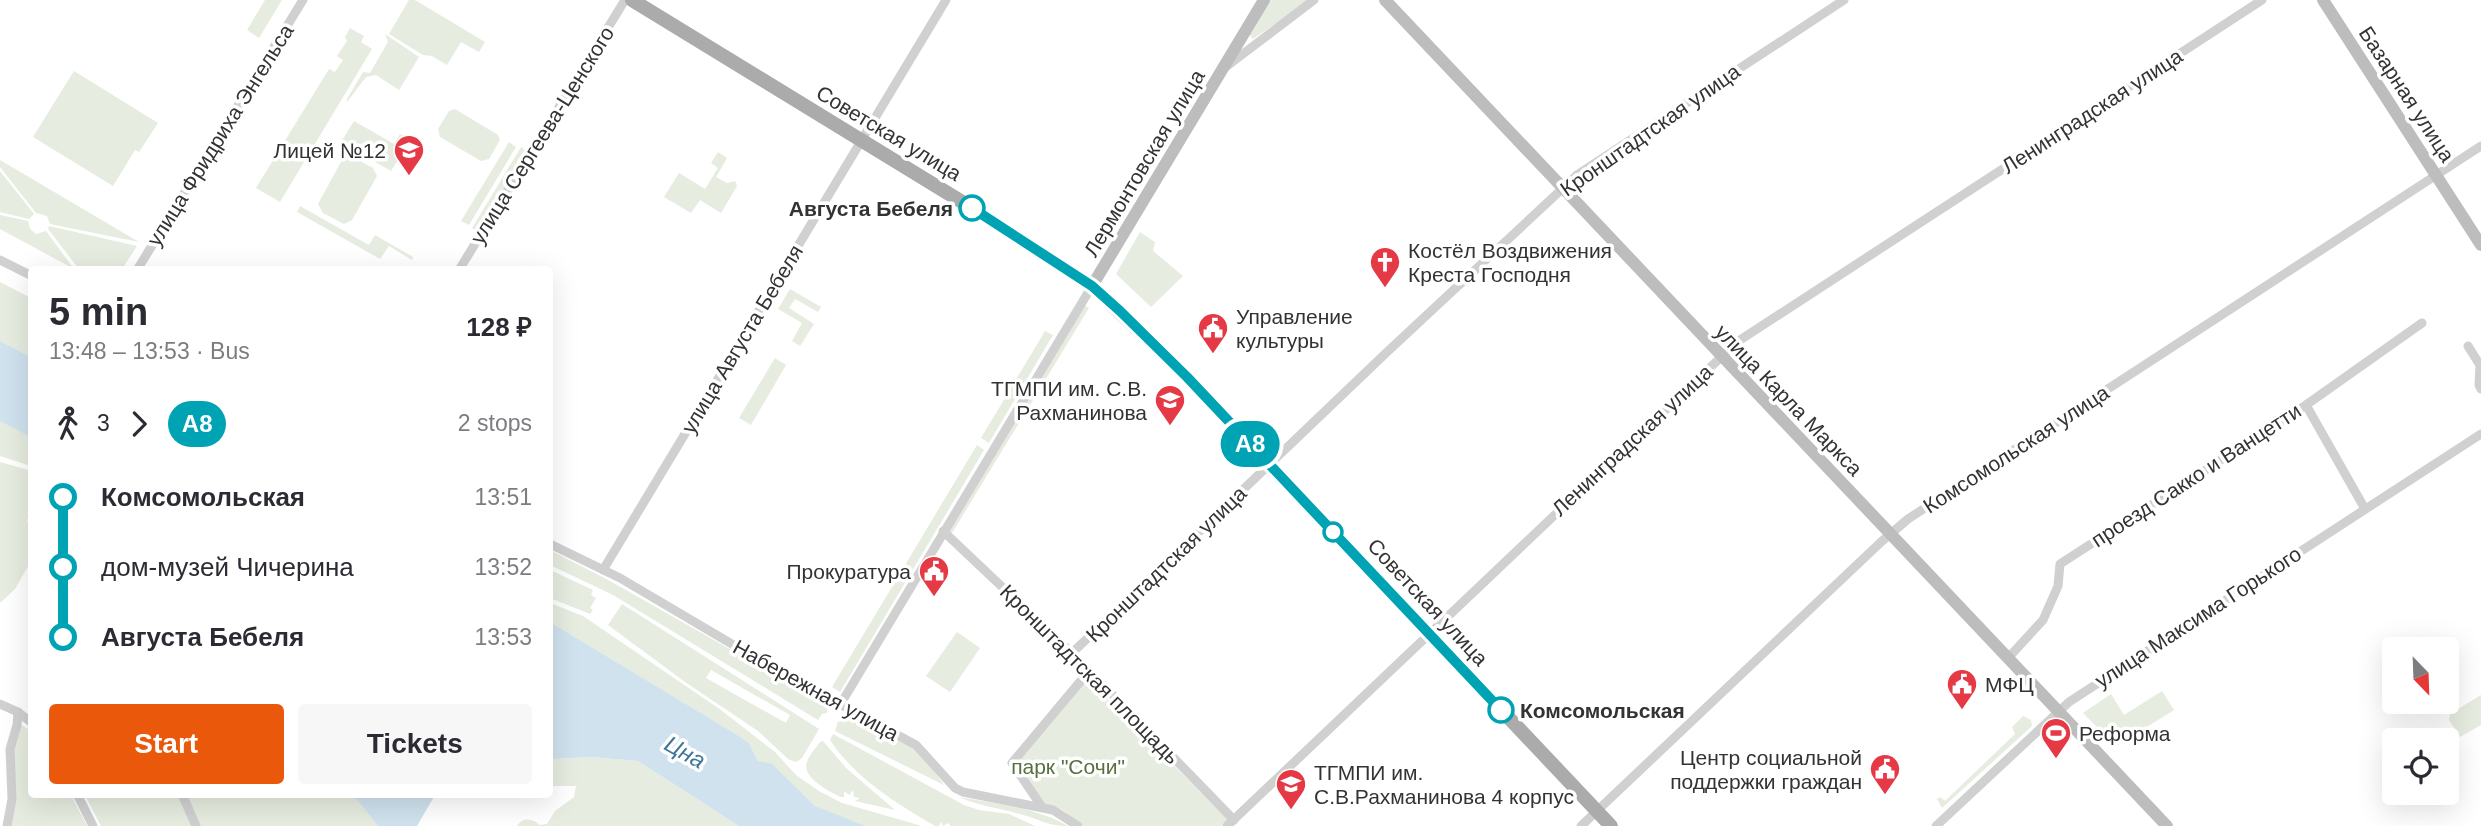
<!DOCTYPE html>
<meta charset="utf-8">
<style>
body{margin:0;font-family:Helvetica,sans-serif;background:#f7f7f7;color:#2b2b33;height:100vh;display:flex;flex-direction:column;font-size:26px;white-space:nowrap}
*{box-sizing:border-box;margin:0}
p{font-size:23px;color:#7c7c81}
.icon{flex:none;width:38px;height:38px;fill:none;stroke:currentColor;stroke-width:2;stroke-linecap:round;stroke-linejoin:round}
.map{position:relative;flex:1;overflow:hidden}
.drawer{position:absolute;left:28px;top:266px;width:525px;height:532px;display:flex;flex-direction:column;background:#fff;border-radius:7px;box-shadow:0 7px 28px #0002}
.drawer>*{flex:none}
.badge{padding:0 14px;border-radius:23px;font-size:24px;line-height:46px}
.needle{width:46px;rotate:157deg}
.buttons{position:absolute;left:2382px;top:637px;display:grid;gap:14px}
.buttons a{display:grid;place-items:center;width:77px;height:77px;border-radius:7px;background:#fff;box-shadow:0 7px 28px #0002;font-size:35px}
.map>.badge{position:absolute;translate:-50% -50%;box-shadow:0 0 0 4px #fff}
.legs{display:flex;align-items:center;gap:10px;height:77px;padding:0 21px;font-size:23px}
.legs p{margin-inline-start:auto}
.head{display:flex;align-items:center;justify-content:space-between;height:119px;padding:0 21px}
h1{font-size:38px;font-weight:700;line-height:52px}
.cta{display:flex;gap:14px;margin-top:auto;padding:14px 21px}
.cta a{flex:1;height:80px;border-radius:7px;background:#ea580c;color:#fff;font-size:28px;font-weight:700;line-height:80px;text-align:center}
.cta a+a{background:#f7f7f7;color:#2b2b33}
ul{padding:0 21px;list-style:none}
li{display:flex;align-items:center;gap:24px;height:70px;font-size:26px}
li i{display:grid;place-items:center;width:10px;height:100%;margin:0 9px;background:currentColor}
li i::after{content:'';width:18px;height:18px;margin:-9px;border:5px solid;border-radius:50%;background:#fff}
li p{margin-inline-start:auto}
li:first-child i{background:linear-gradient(#0000 50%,currentColor 0)}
li:last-child i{background:linear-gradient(currentColor 50%,#0000 0)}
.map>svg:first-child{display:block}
.green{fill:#e6ecdf;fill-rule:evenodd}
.water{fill:#cfe2ee}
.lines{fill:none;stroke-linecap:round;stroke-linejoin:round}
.minor{stroke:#d0d0d0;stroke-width:9}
.secondary{stroke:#bdbdbd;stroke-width:12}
.primary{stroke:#ababab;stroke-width:14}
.line-1-casing{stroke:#fff;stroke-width:16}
.line-1{stroke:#00a3b4;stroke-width:10}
.stop-1-dot{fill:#fff;stroke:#00a3b4;stroke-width:3.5}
.labels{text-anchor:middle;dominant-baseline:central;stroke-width:7;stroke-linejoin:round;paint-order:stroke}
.street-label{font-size:21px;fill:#333;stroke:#fff}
.poi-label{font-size:21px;fill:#333;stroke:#fff;text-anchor:start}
.stop-label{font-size:21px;font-weight:bold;fill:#333;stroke:#fff;text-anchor:end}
.park-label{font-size:21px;fill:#56703f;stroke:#fff}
.water-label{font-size:23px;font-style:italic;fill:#3f7597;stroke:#fff}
</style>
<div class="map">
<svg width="2481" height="826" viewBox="0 0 2481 826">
<rect width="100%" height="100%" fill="#fff"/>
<!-- green -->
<g class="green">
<path d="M265 0H282L259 38 247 30Z"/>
<path d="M409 0H415L485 42 479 52 461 42 447 65 432 56 423 55 389 34Z"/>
<path d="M1267 0H1310L1253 39 1248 33Z"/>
<path d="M350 28 364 36 361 42 372 49 280 202 256 188 329 69 335 72 343 60 337 56 347 41 345 37Z"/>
<path d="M385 34 419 57 399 90 376 75 366 77 347 102V99L363 72 370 73 388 42Z"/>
<path d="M74 71 158 123 139 152 135 150 113 186 33 137Z"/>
<path d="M455 109 498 135 500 140 489 159 481 161 440 137 438 129 449 111Z"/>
<path d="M354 121 394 144 400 134 419 144 416 149 407 145 391 171 341 142Z"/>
<path d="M509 142 516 147 469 225 461 221Z"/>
<path d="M521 147 527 151 478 232 472 228Z"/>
<path d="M718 152 727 158 716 177 727 183 735 181 737 186 721 213 700 200 691 213 664 197 679 173 705 189 718 168 711 163Z"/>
<path d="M351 156 373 168 377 176 352 220 344 224 323 213 318 204 342 160Z"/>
<path d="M0 160 139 242 50 224 47 216 36 213 0 167Z"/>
<path d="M0 171 34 214 29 219 0 212Z"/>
<path d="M300 206 369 245 375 235 413 257 412 260 389 246 380 259 297 212Z"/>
<path d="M0 215 28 221 30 229 36 234 46 231 74 269 0 229Z"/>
<path d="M49 226 137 246 122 269H79L48 229Z"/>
<path d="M1140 232 1155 242 1153 251 1183 276 1151 307 1116 274Z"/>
<path d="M0 282 29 297 32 304 31 361 27 355 0 341Z"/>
<path d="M790 289 821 307 818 312 795 299 789 308 814 324 800 346 792 341 802 323 778 309Z"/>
<path d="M1084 305 1089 308 952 533 947 530Z"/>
<path d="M1045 331 1053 335 989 443 981 438Z"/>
<path d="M775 358 786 365 751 425 739 418Z"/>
<path d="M0 419 31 435V466L0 456Z"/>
<path d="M977 445 984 450 840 692 832 687Z"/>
<path d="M0 462 32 471 31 509 27 513H29L27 522 31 525V561L15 589 0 603Z"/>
<path d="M550 550 610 581 825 703 828 706 827 713 822 714 818 720 613 595 550 565Z"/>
<path d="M550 570 593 590 591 595 596 598 590 608 593 610 590 614 550 598Z"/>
<path d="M550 603 583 616 721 710 775 752 796 775 819 791 842 803 922 826H865L830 813 815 806 772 765 758 761 749 743 739 736 550 622Z"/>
<path d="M622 604 819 729 802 758 796 762 788 759 758 731 685 682 608 625ZM711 670 790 715 786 723 706 678Z"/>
<path d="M957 632 980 648 950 692 926 676Z"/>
<path d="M1085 681 1091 682 1228 820 1221 826H1084L1061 809 1045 804 1016 764Z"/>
<path d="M2162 691 2174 710 2116 746 2083 713 2111 694 2124 715Z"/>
<path d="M2481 695V725L2460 737 2449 720 2450 714Z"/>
<path d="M2023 716 2031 720 2032 726 1942 808 1937 799 1940 797 1945 801 2015 734 2012 727Z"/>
<path d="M849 717 912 747 930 764 944 785 835 731 838 722Z"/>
<path d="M20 724 31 731 32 794 71 795 87 826H10L14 733Z"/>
<path d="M833 734 964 805 979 810 1009 814 1035 826H951L948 823 943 826 941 822 939 826H935C897 804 855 778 830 740Z"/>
<path d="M823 741 846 768 895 810 855 801 860 798 854 797 853 790 849 795 844 791V797H841C830 792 801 777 807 762 809 755 816 748 820 742Z"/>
<path d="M550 756 555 759 590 757 638 761 739 826H517C523 816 533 819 540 825L547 824 555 811 574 797 576 786H550Z"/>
<path d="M85 795H353L378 826H101Z"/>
<path d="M959 797C996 804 1036 807 1068 826 1046 826 1040 819 1020 814 999 808 979 806 959 797Z"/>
</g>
<!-- water -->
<g class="water">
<path d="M0 341 27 355 31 361V437L0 421Z"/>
<path d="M550 622 739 736 749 743 758 761 772 764 815 806 865 826H739L638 761 590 757 555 759 550 756Z"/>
<path d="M353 795H435L417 826H378Z"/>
</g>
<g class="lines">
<!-- minor -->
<g class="minor">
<path d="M1227 66 1314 0"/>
<path d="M0 260 32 276"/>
<path d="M137 270 303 0"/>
<path d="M459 270 625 0"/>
<path d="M2468 346 2480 365 2479 385 2481 389"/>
<path d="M2306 405 2365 509"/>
<path d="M943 531 1072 653 1234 820"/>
<path d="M550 544 620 578 769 666 916 745 955 788 963 792 1053 810 1078 826"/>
<path d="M603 570 946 0"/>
<path d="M1072 653 1386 353 1577 175 1844 0"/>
<path d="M2009 657 2043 620 2058 586 2060 564 2306 405 2422 323"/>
<path d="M0 704 18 712 32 723"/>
<path d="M840 705 1092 286"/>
<path d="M77 794 93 826"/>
<path d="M182 794 196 826"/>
<path d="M1042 807 1012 763 1089 671"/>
<path d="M7 826 12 799 10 749 17 725 18 712"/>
<path d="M1227 826 1737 342 2262 0"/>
<path d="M1581 826 1881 542 1908 519 2481 146"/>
<path d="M1936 826 2069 702 2481 434"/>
</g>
<!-- secondary -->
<g class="secondary">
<path d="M1385 0 2167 826"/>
<path d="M2323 0 2481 245"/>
<path d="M1092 286 1264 0"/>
</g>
<!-- primary -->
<path class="primary" d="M632 0 972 208 1092 286 1187 377 1611 826"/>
</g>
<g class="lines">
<!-- line-1 casing -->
<g class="line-1-casing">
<path id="line-1" d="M972 208 1092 286 1120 311 1187 377 1501 710"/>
</g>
<!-- line-1 -->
<use href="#line-1" class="line-1"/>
</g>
<!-- icons -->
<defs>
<g id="school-pin" transform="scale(1.575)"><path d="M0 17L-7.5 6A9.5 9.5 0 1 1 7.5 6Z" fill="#e63946" stroke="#fff"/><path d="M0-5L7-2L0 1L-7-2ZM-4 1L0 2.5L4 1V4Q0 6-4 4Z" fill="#fff"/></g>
<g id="church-pin" transform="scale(1.575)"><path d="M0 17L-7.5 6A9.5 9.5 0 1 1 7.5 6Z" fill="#e63946" stroke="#fff"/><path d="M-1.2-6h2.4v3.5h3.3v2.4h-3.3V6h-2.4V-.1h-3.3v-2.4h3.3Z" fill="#fff"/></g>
<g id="civic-pin" transform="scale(1.575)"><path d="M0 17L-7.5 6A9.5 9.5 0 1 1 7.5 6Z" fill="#e63946" stroke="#fff"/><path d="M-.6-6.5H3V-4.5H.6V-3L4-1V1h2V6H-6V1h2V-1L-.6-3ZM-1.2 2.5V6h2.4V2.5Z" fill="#fff"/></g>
<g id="university-pin" transform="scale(1.575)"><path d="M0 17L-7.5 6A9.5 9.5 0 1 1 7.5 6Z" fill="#e63946" stroke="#fff"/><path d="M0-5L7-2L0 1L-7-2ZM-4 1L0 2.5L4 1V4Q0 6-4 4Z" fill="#fff"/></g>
<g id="stadium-pin" transform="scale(1.575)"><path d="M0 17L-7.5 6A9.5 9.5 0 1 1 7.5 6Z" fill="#e63946" stroke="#fff"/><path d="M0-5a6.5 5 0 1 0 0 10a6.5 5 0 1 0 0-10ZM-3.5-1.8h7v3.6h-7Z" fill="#fff"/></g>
</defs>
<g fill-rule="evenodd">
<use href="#school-pin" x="409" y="150"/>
<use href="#church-pin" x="1385" y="262"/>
<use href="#civic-pin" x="1213" y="328"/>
<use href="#university-pin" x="1170" y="400"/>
<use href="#civic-pin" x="934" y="571"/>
<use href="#civic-pin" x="1962" y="684"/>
<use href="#stadium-pin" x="2056" y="733"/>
<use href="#civic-pin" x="1885" y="769"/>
<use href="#university-pin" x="1291" y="784"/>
</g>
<!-- markers -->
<g class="stop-1-dot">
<circle cx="972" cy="208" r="12"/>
<circle cx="1333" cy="532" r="9"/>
<circle cx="1501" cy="710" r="12"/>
</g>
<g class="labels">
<!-- street labels -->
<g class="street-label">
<text transform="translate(2407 94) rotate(57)">Базарная улица</text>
<text transform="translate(2092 111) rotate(-33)">Ленинградская улица</text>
<text transform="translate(1650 130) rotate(-35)">Кронштадтская улица</text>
<text transform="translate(889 133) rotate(31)">Советская улица</text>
<text transform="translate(220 135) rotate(-58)">улица Фридриха Энгельса</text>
<text transform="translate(542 135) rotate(-58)">улица Сергеева-Ценского</text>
<text transform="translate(1144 163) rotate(-59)">Лермонтовская улица</text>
<text transform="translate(742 339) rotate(-59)">улица Августа Бебеля</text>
<text transform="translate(1789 400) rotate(46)">улица Карла Маркса</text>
<text transform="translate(1632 440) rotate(-43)">Ленинградская улица</text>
<text transform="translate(2016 449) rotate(-33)">Комсомольская улица</text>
<text transform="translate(2196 475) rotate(-33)">проезд Сакко и Ванцетти</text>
<text transform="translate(1166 564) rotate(-44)">Кронштадтская улица</text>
<text transform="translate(1428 602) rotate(47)">Советская улица</text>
<text transform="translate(2198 617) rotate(-33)">улица Максима Горького</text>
<text transform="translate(1090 674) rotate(45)">Кронштадтская площадь</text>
<text transform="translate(816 690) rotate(29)">Набережная улица</text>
</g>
<!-- poi labels -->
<g class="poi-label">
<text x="386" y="150" text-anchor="end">Лицей №12</text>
<text x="1408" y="250">Костёл Воздвижения<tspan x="1408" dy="24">Креста Господня</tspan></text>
<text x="1236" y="316">Управление<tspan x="1236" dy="24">культуры</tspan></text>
<text x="1147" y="388" text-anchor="end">ТГМПИ им. С.В.<tspan x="1147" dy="24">Рахманинова</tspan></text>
<text x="911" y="571" text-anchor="end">Прокуратура</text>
<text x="1985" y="684">МФЦ</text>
<text x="2079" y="733">Реформа</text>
<text x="1862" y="757" text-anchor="end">Центр социальной<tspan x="1862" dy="24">поддержки граждан</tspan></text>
<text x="1314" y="772">ТГМПИ им.<tspan x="1314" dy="24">С.В.Рахманинова 4 корпус</tspan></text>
</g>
<!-- stop labels -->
<g class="stop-label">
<text x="953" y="208">Августа Бебеля</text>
<text x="1520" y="710" text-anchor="start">Комсомольская</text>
</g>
<!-- park labels -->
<g class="park-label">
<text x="1068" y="766">парк "Сочи"</text>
</g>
<!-- water labels -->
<g class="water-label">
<text transform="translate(685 752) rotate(29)">Цна</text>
</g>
</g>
</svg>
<div class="buttons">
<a><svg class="needle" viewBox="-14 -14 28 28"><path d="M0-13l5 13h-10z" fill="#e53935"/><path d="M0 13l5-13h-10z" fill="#7c7c81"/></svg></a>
<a><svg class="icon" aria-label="locate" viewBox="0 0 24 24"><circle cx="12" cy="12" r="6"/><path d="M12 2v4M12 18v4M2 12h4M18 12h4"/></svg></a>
</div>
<b class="badge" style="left:1250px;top:444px;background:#00a3b4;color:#fff">А8</b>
<section class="drawer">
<div class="head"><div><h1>5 min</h1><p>13:48 – 13:53 · Bus</p></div><b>128 ₽</b></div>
<div class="legs"><svg class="icon" aria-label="walk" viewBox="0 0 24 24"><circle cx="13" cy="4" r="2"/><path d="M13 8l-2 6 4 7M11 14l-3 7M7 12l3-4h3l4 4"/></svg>3<svg class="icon" aria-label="forward" viewBox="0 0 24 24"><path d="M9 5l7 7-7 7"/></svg><b class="badge" style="background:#00a3b4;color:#fff">А8</b><p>2 stops</p></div>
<ul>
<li><i style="color:#00a3b4"></i><b>Комсомольская</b><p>13:51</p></li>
<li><i style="color:#00a3b4"></i><span>дом-музей Чичерина</span><p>13:52</p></li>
<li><i style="color:#00a3b4"></i><b>Августа Бебеля</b><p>13:53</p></li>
</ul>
<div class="cta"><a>Start</a><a>Tickets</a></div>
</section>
</div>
